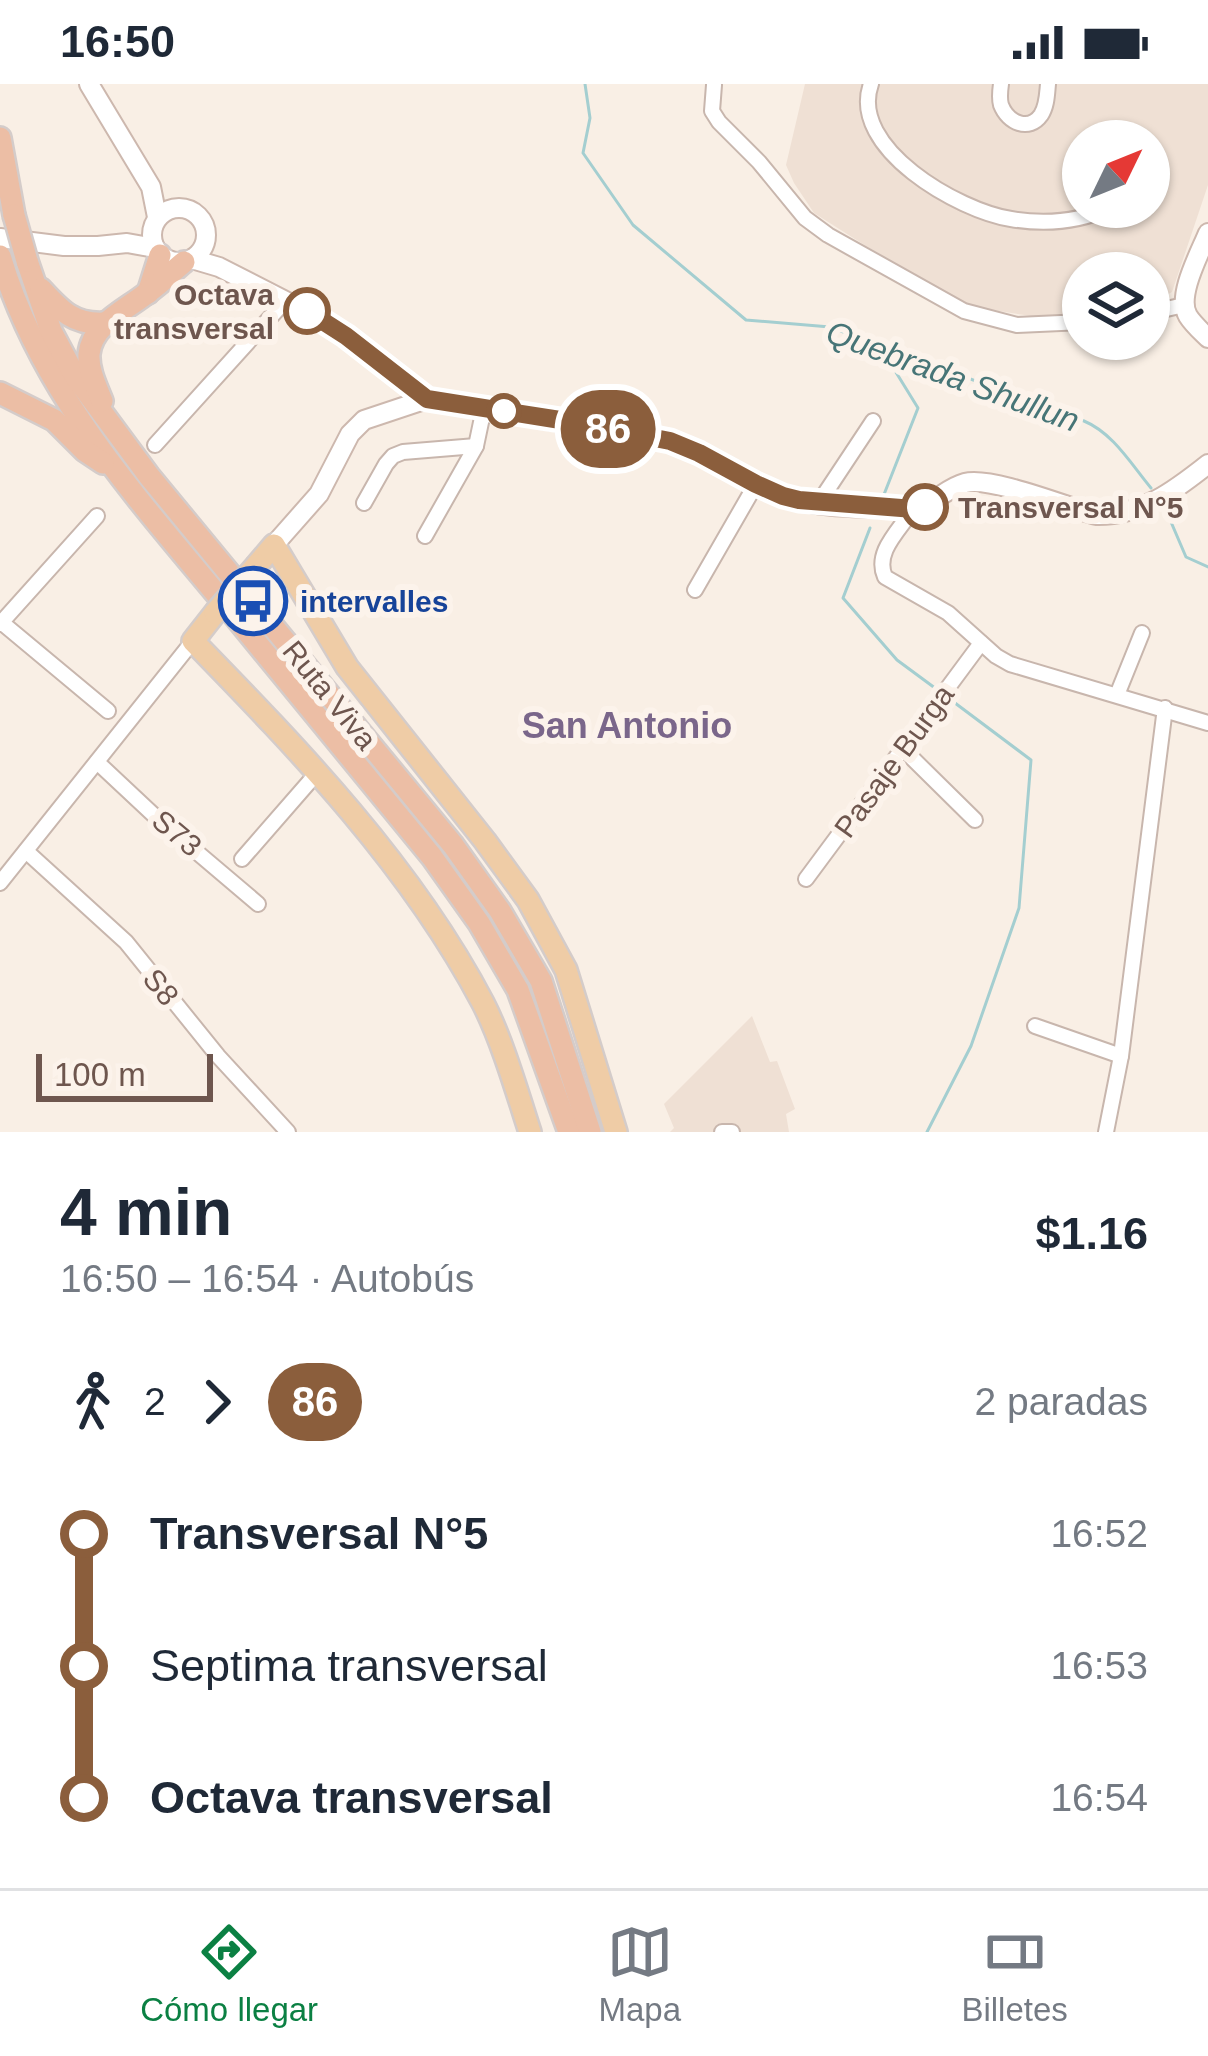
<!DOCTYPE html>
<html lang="es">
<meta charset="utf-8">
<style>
body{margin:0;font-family:Helvetica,sans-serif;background:#f6f6f7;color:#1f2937;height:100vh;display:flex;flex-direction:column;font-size:45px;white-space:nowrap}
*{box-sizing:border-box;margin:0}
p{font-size:39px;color:#747a83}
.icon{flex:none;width:66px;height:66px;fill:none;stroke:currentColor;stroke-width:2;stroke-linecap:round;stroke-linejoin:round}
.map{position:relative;height:1048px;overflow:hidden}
.details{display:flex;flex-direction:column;background:#fff;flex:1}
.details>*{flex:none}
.badge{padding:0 24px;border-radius:39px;font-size:42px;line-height:78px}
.needle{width:78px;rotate:47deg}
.tools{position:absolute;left:1062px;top:36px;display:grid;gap:24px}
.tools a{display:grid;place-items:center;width:108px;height:108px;border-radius:50%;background:#fff;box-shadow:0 3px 9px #0004;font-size:60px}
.scale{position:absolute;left:36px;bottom:30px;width:177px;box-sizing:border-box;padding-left:12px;border:6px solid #6e564e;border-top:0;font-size:33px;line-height:42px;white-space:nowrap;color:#6e564e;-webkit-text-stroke:9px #fcf3eb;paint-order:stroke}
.map>.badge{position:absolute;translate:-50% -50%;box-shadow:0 0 0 6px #fff}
.legs{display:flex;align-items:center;gap:18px;height:132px;padding:0 60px;font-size:39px}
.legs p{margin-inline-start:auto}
.headline{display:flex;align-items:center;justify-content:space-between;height:204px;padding:0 60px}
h1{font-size:66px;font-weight:700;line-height:90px}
ul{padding:0 60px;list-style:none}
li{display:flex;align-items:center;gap:42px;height:132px;font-size:45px}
li i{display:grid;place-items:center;width:18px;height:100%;margin:0 15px;background:currentColor}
li i::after{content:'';width:30px;height:30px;margin:-15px;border:9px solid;border-radius:50%;background:#fff}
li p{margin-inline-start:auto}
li:first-child i{background:linear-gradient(#0000 50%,currentColor 0)}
li:last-child i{background:linear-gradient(currentColor 50%,#0000 0)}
.status{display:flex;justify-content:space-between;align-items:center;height:84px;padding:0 60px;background:#fff;direction:ltr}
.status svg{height:33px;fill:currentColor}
.menu{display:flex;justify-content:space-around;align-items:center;height:168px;border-top:3px solid #e0e1e3;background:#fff;font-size:33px;color:#747a83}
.menu a{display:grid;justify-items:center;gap:6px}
.menu .current{color:#0b8043}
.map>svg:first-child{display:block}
.residential{fill:#efe0d4;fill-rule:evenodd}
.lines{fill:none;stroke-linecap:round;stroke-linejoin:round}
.stream{stroke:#a4ced0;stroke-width:3}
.minor-casing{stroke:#c8b6ad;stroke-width:18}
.secondary-casing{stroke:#cdb8ae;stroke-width:22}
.primary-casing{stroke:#d4ccca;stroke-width:26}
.trunk-casing{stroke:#d4ccca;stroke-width:26}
.minor{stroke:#fff;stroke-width:14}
.secondary{stroke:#fff;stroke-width:18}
.primary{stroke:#efcca6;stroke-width:21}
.trunk{stroke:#ecbea5;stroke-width:21}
.primary-bridge-casing{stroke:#d4ccca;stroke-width:26;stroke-linecap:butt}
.trunk-bridge-casing{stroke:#d4ccca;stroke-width:26;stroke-linecap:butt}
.primary-bridge{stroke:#efcca6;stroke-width:21}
.trunk-bridge{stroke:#ecbea5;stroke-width:21}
.line-1-casing{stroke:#fff;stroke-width:27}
.line-1{stroke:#8b5e3c;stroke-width:18}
.stop-1-dot{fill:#fff;stroke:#8b5e3c;stroke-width:6}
.labels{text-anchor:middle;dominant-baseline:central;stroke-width:12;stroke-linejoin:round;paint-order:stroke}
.stop-label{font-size:30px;font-weight:bold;fill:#6e564e;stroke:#fcf3eb;text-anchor:end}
.transit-label{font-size:30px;font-weight:bold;fill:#164399;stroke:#fcf3eb;text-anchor:start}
.street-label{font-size:30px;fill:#6e564e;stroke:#fcf3eb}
.water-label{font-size:33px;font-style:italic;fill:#477577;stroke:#fcf3eb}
.quarter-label{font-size:36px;font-weight:bold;fill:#7a668a;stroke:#fcf3eb}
</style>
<div class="status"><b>16:50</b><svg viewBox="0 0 49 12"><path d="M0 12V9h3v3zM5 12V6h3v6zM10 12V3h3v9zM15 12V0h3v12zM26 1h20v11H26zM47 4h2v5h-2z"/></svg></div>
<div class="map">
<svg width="1208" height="1048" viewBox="0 0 1208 1048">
<rect width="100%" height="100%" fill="#f9efe5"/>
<!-- residential -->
<g class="residential">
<path d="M805 0H1208V101L1172 208 1149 221V189H1083V240L973 223 866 162 814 129 794 99 786 81ZM1083 57H1149V123H1083Z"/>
<path d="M752 932 770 978 777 977 795 1025 786 1030 789 1048H670L674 1044 664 1020Z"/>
</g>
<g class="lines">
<!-- stream -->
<g class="stream">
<path d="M585 0 590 34 583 69 633 141 746 236 830 243 1084 337C1113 349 1131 380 1151 404"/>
<path d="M881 264 918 324 883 413"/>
<path d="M1165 424 1186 473 1208 483"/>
<path d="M870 444 843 514 897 576 939 607"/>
<path d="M927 1048 971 962 1019 824 1031 676 947 613"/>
</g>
<!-- minor casing -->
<g class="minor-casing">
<g id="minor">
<path d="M871 0C848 64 959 127 1011 135 1046 141 1079 138 1111 123"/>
<path d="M1001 0C1000 7 999 14 1001 21 1008 39 1029 48 1041 31 1047 22 1047 10 1048 0"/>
<path d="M714 1 712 27 719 38 759 78 805 134 828 151 964 227 1017 241 1083 238"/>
<path d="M1149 85 1154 90 1155 96 1149 103"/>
<path d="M1149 229 1184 221"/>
<path d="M155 361 286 216"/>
<path d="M364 419 386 380 393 372 403 368 476 362"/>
<path d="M818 420 873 337"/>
<path d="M913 425C899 447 874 468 885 493L948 529 996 572 1010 580 1208 639"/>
<path d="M425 452 476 362 484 324"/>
<path d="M695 506 756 400"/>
<path d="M1 538 108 627"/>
<path d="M0 540 97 432"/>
<path d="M1117 611 1142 549"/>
<path d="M904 666 975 736"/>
<path d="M97 678 159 736 258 820"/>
<path d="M26 767 126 858 218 972 288 1048"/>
<path d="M242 775 317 689"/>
<path d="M806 795 981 559"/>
<path d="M0 799 193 557"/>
<path d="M1035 942 1121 972"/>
<path d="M722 1048H732"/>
<path d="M1106 1048 1121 972 1165 624"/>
</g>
</g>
<!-- secondary casing -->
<g class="secondary-casing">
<g id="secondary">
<path d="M89 0 151 103 157 133"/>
<circle cx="179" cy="151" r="27"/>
<path d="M1208 149C1200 169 1176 212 1188 232 1193 240 1201 247 1208 254"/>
<path d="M0 154 64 162H98L127 159 155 164"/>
<path d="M192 175 219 183 307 228 346 252 427 315 670 357C709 372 742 398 781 412 822 426 871 423 913 425 933 421 946 404 965 399 991 392 1067 423 1096 431 1141 432 1174 407 1208 380"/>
<path d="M274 461 319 410 350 350 364 336 427 315"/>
</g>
</g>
<!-- primary casing -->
<g class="primary-casing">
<g id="primary">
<path d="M257 481 274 461 347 583 485 757 528 816 566 886 616 1048"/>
<path d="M215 529 193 557C300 667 411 782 483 919 502 956 517 1008 530 1048"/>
</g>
</g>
<!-- trunk casing -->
<g class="trunk-casing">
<g id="trunk">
<path d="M0 54 14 131"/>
<path d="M0 172C40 309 139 416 228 524 296 607 364 690 432 773L479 839 518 906 569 1048"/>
<path d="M27 177 51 247 75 292 149 392 453 761 500 827 541 897 590 1048"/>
<path d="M41 205C61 227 74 241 105 239"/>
<path d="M148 209 160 171"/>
<path d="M0 309 54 336 85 367 103 379"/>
<path d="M102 317C96 302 88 286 89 270 92 240 126 226 147 209 160 200 172 188 184 178"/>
</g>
</g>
<!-- minor -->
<use href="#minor" class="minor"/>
<!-- secondary -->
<use href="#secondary" class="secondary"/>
<!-- primary -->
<use href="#primary" class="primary"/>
<!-- trunk -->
<use href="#trunk" class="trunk"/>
<!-- primary-bridge casing -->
<g class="primary-bridge-casing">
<path id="primary-bridge" d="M215 529 257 481"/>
</g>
<!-- trunk-bridge casing -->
<g class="trunk-bridge-casing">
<path id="trunk-bridge" d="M14 131 27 177"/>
</g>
<!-- primary-bridge -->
<use href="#primary-bridge" class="primary-bridge"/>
<!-- trunk-bridge -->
<use href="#trunk-bridge" class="trunk-bridge"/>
</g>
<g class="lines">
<!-- line-1 casing -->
<g class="line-1-casing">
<path id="line-1" d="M307 227 346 252 427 315 573 338 670 357 699 369 756 400 783 412 799 416 914 425 925 423"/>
</g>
<!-- line-1 -->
<use href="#line-1" class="line-1"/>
</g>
<!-- icons -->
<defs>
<g id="bus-ring" transform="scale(3.45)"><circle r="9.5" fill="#fcf3eb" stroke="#1a4fb4" stroke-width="1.5"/><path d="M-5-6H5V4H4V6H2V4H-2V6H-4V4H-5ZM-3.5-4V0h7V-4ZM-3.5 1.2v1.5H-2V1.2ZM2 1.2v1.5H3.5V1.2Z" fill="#1a4fb4"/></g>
</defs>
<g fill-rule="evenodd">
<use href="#bus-ring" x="253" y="517"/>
</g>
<!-- markers -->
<g class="stop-1-dot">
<circle cx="307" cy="227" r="21"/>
<circle cx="504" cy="327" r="15"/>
<circle cx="925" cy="423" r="21"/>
</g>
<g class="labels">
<!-- stop labels -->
<g class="stop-label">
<text x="274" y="210">Octava<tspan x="274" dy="34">transversal</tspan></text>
<text x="958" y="423" text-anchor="start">Transversal N°5</text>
</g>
<!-- transit labels -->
<g class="transit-label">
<text x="300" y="517">intervalles</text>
</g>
<!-- street labels -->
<g class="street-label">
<text transform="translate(330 611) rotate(51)">Ruta Viva</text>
<text transform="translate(894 677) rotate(-54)">Pasaje Burga</text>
<text transform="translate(177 749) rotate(40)">S73</text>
<text transform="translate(161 903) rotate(51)">S8</text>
</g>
<!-- water labels -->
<g class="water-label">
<text transform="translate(953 292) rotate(20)">Quebrada Shullun</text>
</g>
<!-- quarter labels -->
<g class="quarter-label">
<text x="627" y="641">San Antonio</text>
</g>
</g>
</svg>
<div class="tools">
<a><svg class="needle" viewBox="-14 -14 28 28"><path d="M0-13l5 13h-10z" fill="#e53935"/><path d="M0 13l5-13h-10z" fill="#747a83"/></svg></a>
<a><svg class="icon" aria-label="layers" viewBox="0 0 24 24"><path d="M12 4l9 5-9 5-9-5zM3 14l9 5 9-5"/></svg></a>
</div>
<div class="scale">100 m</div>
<b class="badge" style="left:608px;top:345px;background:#8b5e3c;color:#fff">86</b>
</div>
<section class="details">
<div class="headline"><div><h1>4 min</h1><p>16:50 – 16:54 · Autobús</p></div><b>$1.16</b></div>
<div class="legs"><svg class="icon" aria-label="walk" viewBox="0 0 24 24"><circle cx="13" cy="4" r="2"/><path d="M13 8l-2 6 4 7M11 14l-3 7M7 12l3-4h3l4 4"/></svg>2<svg class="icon" aria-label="forward" viewBox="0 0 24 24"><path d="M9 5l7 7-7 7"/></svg><b class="badge" style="background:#8b5e3c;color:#fff">86</b><p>2 paradas</p></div>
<ul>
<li><i style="color:#8b5e3c"></i><b>Transversal N°5</b><p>16:52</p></li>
<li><i style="color:#8b5e3c"></i><span>Septima transversal</span><p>16:53</p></li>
<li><i style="color:#8b5e3c"></i><b>Octava transversal</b><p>16:54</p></li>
</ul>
</section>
<nav class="menu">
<a class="current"><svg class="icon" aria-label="directions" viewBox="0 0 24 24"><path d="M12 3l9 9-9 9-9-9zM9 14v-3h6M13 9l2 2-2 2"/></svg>Cómo llegar</a>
<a><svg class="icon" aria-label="map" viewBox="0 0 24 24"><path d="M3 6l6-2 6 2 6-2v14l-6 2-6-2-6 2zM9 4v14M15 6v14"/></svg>Mapa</a>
<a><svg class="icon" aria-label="tickets" viewBox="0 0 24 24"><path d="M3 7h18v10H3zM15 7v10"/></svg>Billetes</a>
</nav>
